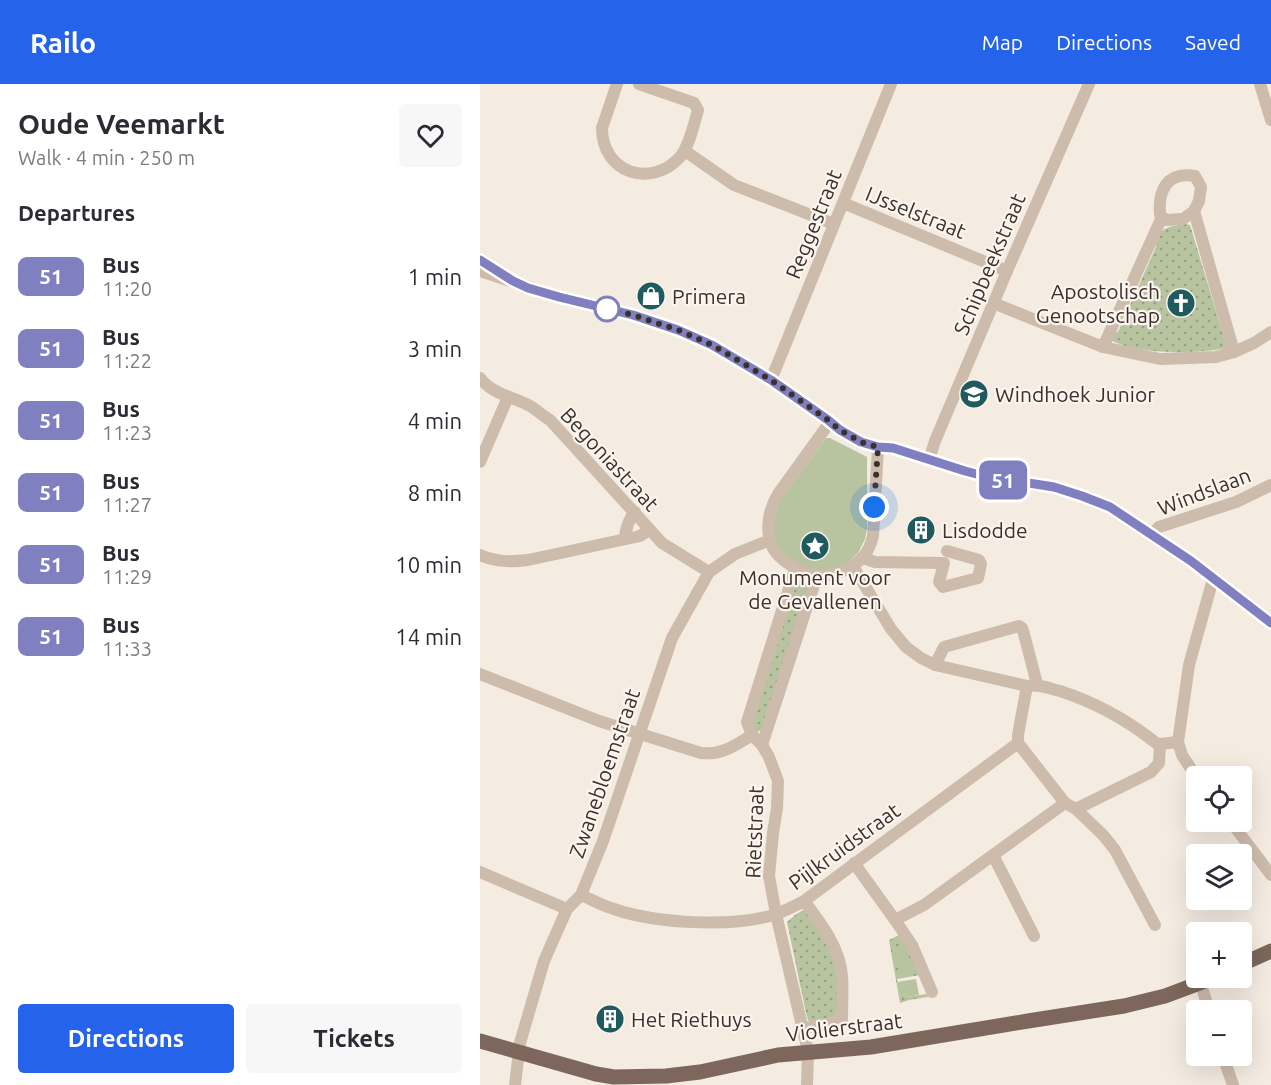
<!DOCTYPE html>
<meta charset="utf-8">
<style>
body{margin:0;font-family:Ubuntu,sans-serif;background:#f7f7f7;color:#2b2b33;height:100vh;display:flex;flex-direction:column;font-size:22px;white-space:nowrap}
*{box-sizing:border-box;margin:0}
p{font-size:20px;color:#7c7c81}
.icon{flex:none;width:33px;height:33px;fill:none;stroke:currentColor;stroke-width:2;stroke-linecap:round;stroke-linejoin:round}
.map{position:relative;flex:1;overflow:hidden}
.sheet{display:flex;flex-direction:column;background:#fff;width:480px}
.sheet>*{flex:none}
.badge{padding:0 12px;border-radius:9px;font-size:21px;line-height:39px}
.tools{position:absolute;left:706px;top:682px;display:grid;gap:12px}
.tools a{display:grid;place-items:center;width:66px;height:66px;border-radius:6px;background:#fff;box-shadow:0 6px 24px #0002;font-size:30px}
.you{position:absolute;width:30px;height:30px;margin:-15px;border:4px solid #fff;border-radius:50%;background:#1a73e8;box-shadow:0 0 0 9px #1a73e833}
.map>.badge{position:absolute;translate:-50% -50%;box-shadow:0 0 0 3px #fff}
h2{padding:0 18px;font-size:22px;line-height:54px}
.round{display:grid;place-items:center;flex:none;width:63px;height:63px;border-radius:6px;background:#f7f7f7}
.head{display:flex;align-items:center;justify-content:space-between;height:102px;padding:0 18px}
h1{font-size:28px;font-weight:600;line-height:45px}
.primary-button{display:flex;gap:12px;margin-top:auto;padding:12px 18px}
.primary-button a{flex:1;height:69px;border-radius:6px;background:#2563eb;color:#fff;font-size:24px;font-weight:600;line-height:69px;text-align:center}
.primary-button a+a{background:#f7f7f7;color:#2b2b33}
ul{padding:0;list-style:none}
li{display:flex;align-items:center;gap:18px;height:72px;padding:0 18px}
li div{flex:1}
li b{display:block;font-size:22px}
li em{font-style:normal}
li .badge{min-width:66px;font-weight:700;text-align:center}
header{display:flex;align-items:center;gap:36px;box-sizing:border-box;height:84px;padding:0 30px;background:#2563eb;color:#fff}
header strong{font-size:28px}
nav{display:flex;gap:33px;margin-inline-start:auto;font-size:21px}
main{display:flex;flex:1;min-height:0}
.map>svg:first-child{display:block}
.grass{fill:url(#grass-dots)}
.park{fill:#b8c4a0}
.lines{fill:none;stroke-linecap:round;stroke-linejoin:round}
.minor{stroke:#cdbbac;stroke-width:12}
.major{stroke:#7d675c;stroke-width:15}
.line-casing{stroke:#fff;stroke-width:14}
.line{stroke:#8080c0;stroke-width:9}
.walk{stroke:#3b302b;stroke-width:6;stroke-dasharray:0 10.8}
.stop-dot{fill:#fff;stroke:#8080c0;stroke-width:3}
.labels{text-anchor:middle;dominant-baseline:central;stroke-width:4.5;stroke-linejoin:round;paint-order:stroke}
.street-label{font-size:21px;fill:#3b302b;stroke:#fbf5ee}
.poi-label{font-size:21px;fill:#3b302b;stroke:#fbf5ee;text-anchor:start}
</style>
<header>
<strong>Railo</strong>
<nav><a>Map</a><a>Directions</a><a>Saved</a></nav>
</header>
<main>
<section class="sheet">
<div class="head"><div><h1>Oude Veemarkt</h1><p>Walk · 4 min · 250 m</p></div><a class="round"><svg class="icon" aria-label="heart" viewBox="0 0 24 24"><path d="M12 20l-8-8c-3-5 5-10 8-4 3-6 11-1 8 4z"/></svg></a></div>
<h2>Departures</h2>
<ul>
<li><span class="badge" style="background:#8080c0;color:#fff">51</span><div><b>Bus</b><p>11:20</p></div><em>1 min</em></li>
<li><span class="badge" style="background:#8080c0;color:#fff">51</span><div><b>Bus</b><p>11:22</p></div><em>3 min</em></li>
<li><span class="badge" style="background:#8080c0;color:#fff">51</span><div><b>Bus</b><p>11:23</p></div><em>4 min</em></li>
<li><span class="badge" style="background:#8080c0;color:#fff">51</span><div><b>Bus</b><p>11:27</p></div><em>8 min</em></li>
<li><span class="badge" style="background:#8080c0;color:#fff">51</span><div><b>Bus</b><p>11:29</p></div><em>10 min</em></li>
<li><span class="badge" style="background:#8080c0;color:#fff">51</span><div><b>Bus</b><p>11:33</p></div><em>14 min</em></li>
</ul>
<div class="primary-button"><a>Directions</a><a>Tickets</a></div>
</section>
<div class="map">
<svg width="791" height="1001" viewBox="0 0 791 1001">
<defs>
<pattern id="grass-dots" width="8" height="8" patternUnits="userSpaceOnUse" patternTransform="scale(1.5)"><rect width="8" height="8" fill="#b8c4a0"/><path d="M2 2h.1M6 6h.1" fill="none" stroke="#97a083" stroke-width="1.8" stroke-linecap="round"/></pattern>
</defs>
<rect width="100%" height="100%" fill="#f4ebe1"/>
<!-- grass -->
<g class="grass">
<path d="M706 140 710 141 711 144 747 264C721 269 680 270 655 264 647 263 639 260 632 257L634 249 638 248 676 163C675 144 691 142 706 140Z"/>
<path d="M315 496 330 501 282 646 277 648 271 640Z"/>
<path d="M325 825 341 846 358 885 357 928 355 933 330 937 328 936 326 929 307 838 315 831Z"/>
<path d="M419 851 428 864 440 891 417 895 420 911 425 910 426 913 447 910 448 913 429 916 420 919 409 856Z"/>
</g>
<!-- park -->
<g class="park">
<path d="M346 354H350L387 373V445L385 455 378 469 363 483 338 489 308 476 295 458 292 445 299 418Z"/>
<path d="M425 863 435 889 422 894 412 868Z"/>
<path d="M436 895 439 911 426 913 425 910 420 911 417 898Z"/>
</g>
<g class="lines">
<!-- minor -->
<g class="minor">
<path d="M137 0 122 44C122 89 171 105 200 73 209 63 214 40 218 26L214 19 159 0"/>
<path d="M780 0 791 36"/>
<path d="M205 67 254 101 354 140"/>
<path d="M363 119 527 187"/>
<path d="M714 127 754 268"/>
<path d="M0 176 20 188"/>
<path d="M0 187 79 213 153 231 199 246 232 261 291 296 350 338 360 347 381 358 398 364H413L485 387 532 397 574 403 602 412 630 423 711 477 791 539"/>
<path d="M513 219 623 263 680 275 736 273 754 268 774 259 791 248"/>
<path d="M623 263 682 133 680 131C678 106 687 87 715 92L721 103 719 117 714 127 703 135 686 136 682 133"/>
<path d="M0 294C12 310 34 313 50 322 57 326 63 332 70 336L182 459 229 488"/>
<path d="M291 296 411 0"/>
<path d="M350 338 298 410C289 425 284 447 293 464 296 470 303 476 309 480 326 493 346 495 365 486 381 478 389 469 393 452L398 364"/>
<path d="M449 376 455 357 527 187 609 0"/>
<path d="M0 378 28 313"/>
<path d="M672 450 679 443 756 418 791 401"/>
<path d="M145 455C145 447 149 434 155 428"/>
<path d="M0 471C16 478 31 478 48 476L160 452 169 446"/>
<path d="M383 474 395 478 464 479 459 498 463 503 498 494 501 480 499 476 467 467"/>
<path d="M373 482 411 545 426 563 441 574 455 581 547 602C560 600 568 604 580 607 617 619 646 635 676 659L680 660 698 658"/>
<path d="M315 485 267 638 272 651 282 661 289 673 298 697 297 724 293 749 289 792 296 830 326 959 328 968 327 1001"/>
<path d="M455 581 464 563 539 542 542 544 544 550 557 600"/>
<path d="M0 590 119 637 221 669C242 671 254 662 272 651"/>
<path d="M538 659 585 719 596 725 623 751 635 766 675 841"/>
<path d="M538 659V651L547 602"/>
<path d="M282 661 337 492"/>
<path d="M717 694 702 671 698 658 709 581 733 495"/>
<path d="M596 725 671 688 679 679 680 660"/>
<path d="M751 738 791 791"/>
<path d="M513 771 554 852"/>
<path d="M374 779 415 836 432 861 452 908"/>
<path d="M0 788 87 825"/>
<path d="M101 811C111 815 120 821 131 824 172 839 244 843 286 833 300 830 312 823 324 817L538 659"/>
<path d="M415 836 444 821 585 719"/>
<path d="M721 900 729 927"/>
<path d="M323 944 354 939 362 935C362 921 363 906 362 892 360 864 341 839 324 817"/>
<path d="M743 972 753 1001"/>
<path d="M35 1001 40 959 64 877 87 825 101 811 123 757 192 554 229 488 255 470 290 456"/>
</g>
<!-- major -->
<g class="major">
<path d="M762 880 791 867"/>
<path d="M0 957 116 990 134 993 186 992 220 988 298 971 391 963 548 937 644 922 685 912 733 894"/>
</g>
</g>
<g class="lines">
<!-- line casing -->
<g class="line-casing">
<path id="line" d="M0 176 33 197 48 204 79 213 153 231 198 246 232 261 291 296 348 336 360 346 381 358 398 363 413 364 485 387 504 392 574 403 602 412 630 423 711 477 791 539"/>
</g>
<!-- line -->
<use href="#line" class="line"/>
<!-- walk -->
<path class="walk" d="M127 225 153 231 198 246 232 261 291 296 348 336 360 346 381 358 398 363 394 423"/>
</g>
<!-- icons -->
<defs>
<g id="shop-disc" transform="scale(1.5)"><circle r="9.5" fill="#1f5a5e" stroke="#fbf5ee"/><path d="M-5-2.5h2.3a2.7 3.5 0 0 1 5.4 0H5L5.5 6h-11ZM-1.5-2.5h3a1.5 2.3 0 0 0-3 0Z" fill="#fff"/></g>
<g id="church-disc" transform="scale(1.5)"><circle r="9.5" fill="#1f5a5e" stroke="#fbf5ee"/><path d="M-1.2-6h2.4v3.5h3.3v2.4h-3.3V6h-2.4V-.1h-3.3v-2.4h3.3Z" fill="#fff"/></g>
<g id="school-disc" transform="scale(1.5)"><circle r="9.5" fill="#1f5a5e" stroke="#fbf5ee"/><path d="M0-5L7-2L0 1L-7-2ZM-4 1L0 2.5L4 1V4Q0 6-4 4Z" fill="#fff"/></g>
<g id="building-disc" transform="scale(1.5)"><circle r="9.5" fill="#1f5a5e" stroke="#fbf5ee"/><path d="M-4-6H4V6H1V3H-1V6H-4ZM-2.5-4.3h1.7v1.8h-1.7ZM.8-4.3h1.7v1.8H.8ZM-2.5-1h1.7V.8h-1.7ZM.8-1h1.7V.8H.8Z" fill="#fff"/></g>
<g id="sight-disc" transform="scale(1.5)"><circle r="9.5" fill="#1f5a5e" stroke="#fbf5ee"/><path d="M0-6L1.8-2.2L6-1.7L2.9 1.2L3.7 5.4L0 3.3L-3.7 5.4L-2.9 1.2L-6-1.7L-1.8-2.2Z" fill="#fff"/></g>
</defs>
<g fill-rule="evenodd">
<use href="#shop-disc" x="171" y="212"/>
<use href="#church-disc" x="701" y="219"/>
<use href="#school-disc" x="494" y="310"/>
<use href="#building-disc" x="441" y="446"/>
<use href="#sight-disc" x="335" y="462"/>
<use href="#building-disc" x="130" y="935"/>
</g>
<!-- markers -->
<circle class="stop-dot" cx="127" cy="225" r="12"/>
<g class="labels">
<!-- street labels -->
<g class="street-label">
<text transform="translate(436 128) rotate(22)">IJsselstraat</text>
<text transform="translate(333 140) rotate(-68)">Reggestraat</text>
<text transform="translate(509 180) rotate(-67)">Schipbeekstraat</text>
<text transform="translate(130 375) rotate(47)">Begoniastraat</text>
<text transform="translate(724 407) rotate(-21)">Windslaan</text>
<text transform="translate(124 689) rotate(-71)">Zwanebloemstraat</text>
<text transform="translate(274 748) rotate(-88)">Rietstraat</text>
<text transform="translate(364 762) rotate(-36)">Pijlkruidstraat</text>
<text transform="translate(364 943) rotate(-7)">Violierstraat</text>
</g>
<!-- poi labels -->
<g class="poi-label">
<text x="680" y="207" text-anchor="end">Apostolisch<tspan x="680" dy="24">Genootschap</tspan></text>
<text x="192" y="212">Primera</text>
<text x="515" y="310">Windhoek Junior</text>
<text x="462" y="446">Lisdodde</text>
<text x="335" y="493" text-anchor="middle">Monument voor<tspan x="335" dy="24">de Gevallenen</tspan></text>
<text x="151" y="935">Het Riethuys</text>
</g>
</g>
</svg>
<div class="tools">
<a><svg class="icon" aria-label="locate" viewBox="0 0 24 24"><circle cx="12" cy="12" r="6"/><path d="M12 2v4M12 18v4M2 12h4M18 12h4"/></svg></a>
<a><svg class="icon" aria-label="layers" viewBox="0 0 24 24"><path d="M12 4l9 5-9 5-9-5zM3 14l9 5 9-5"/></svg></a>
<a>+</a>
<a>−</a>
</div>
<div class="you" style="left:394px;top:423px"></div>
<b class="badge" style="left:523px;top:396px;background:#8080c0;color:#fff">51</b>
</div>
</main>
